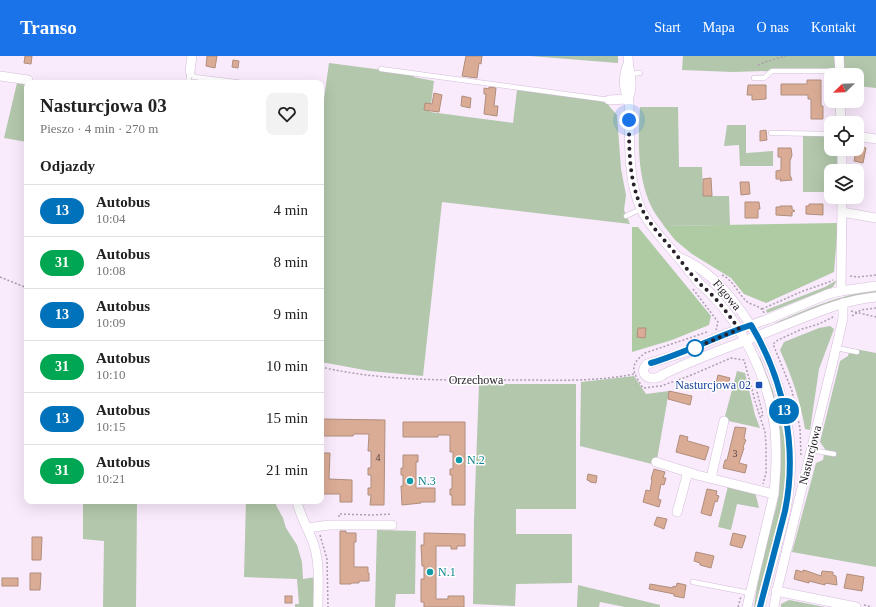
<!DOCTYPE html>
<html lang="pl">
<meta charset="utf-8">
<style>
body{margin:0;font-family:Georgia,serif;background:#f2f2f2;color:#222;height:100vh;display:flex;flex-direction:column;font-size:15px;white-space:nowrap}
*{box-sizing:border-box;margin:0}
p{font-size:13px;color:#767676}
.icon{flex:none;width:22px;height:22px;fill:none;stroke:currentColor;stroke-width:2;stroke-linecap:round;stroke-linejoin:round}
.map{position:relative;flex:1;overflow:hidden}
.details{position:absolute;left:24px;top:24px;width:300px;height:424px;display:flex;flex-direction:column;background:#fff;border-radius:8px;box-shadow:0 4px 16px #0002}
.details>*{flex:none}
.badge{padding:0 8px;border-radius:13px;font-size:14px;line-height:26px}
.needle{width:26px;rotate:247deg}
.controls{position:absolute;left:824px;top:12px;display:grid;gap:8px}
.controls a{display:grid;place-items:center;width:40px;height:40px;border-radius:8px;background:#fff;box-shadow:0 4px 16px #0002;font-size:20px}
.you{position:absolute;width:20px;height:20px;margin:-10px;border:3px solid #fff;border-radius:50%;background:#1a73e8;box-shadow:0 0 0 6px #1a73e833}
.map>.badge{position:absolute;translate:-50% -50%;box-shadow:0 0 0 2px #fff}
h2{padding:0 16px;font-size:15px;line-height:36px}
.round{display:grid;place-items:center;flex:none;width:42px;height:42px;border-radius:8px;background:#f2f2f2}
.summary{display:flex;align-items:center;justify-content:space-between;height:68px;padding:0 16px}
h1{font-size:19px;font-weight:700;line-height:30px}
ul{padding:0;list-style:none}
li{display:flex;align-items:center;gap:12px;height:52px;padding:0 16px;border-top:1px solid #e0e0e0}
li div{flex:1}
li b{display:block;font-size:15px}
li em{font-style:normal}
li .badge{min-width:44px;font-weight:700;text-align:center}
header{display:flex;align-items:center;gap:24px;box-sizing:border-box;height:56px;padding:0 20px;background:#1a73e8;color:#fff}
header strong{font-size:19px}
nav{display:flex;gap:22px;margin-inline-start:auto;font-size:14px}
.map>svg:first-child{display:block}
.green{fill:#b2c7ab}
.forest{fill:#aecba4}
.building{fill:#daac95;stroke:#b08e7d}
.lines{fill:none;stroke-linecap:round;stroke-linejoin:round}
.lane-casing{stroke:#d4bdda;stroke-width:5.5}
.street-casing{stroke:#d4bdda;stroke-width:10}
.path{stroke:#ac9fae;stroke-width:1.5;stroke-dasharray:2 2;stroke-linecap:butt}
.lane{stroke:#fff;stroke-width:4.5}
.street{stroke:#fff;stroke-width:9}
.line-casing{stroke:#fff;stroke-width:9}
.line{stroke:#0072bc;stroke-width:6}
.walk{stroke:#29202b;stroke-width:4;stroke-dasharray:0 7.2}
.stop-dot{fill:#fff;stroke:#0072bc;stroke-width:2}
.transit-dot{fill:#1a4fb4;stroke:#fff;stroke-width:1.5}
.culture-dot{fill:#0f9aa8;stroke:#fff;stroke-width:1.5}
.labels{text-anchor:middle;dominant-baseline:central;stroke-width:3;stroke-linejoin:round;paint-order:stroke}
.number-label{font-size:10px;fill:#554346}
.street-label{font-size:12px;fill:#29202b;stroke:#fff}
.transit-label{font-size:12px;fill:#164399;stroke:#fff;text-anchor:end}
.culture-label{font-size:12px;fill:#0d838f;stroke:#fff;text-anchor:start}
</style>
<header>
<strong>Transo</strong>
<nav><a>Start</a><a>Mapa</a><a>O nas</a><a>Kontakt</a></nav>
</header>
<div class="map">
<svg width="876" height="551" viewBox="0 0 876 551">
<rect width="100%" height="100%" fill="#f9eafc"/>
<!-- green -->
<g class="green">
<path d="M530 0H618V7Z"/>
<path d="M683 0H837V13L733 16 682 14Z"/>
<path d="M843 0H876V32L857 30V19H844Z"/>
<path d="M329 7 413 18 414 21 434 25 430 56 513 67 517 34 559 39 609 46V50L617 59 621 113 626 139 624 154 630 168 442 146 423 320 370 315 321 306V64Z"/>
<path d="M17 27 27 28V86L4 82Z"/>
<path d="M640 51H678L679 111H702L703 140H729L730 169 664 170C660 164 655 158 652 152 637 121 638 84 640 51Z"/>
<path d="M727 69H746V97L773 95V110H740L739 89 724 90Z"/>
<path d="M803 79 831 80V93H839V115H831V136H803Z"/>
<path d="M837 224 833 231 767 257 766 254 825 231Z"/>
<path d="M876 235V237L776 269 775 267C808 253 840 238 876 235Z"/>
<path d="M830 270 834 273 819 313 810 374 805 373C800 343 792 321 780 294L784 286 819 272Z"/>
<path d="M850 292 876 297V511L792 496 816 407 823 404 825 393 820 386 840 305 848 300Z"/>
<path d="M760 301 773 335 786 388V425L781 458 756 551H754L760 512 777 448 781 409 779 378 758 302Z"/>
<path d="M737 315 745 317 755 359 760 372 724 364Z"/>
<path d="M634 320 646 338 669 335 656 409 580 390 581 326Z"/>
<path d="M479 328H576V453H516V478H572V527L516 528 515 550 473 548 474 464Z"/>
<path d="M728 430 755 436 759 452 737 448 731 474 718 471Z"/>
<path d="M83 445H137L136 551H103L104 485 83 483Z"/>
<path d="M246 445H276V449L283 462 286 472 297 489 302 506 303 523 316 521 315 551H295V548H299L297 523 244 521Z"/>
<path d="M377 474 416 475 415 538H396L395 551H375Z"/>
<path d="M578 529 660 549V551H625L600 546 599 551H577Z"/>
<path d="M789 544 825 551H781V548Z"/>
</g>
<!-- forest -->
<g class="forest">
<path d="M838 167 834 216 766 247 744 238 731 222 692 198 675 184 664 170Z"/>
<path d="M632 171H638L711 260 709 269 672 284 632 296Z"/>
</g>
<!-- building -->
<g class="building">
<path d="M25 0H32L31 8 24 7Z"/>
<path d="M207 0H217L215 12 206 10Z"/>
<path d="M466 0H482L481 8 479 7 477 22 462 20Z"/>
<path d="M233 4 239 5 238 12 232 11Z"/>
<path d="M807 24H821V50H823V63H811V43H808V39H781V28H807Z"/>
<path d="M748 29H766V43L752 44V39H747Z"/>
<path d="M489 31 496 32 494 50H498L497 60 484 58 486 38H484V32L489 33Z"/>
<path d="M434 37 442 39 439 56 424 54 425 47 432 48Z"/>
<path d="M462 40 471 42 470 52 461 50Z"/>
<path d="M766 74 767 84 760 85V75Z"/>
<path d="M857 90 866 92 863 107 854 105Z"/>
<path d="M778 92H791L792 99 790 105V119L792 124 780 125 781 123H776V115L781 114V101H778Z"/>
<path d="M711 122 712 140H703V123Z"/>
<path d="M740 126H749L750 138 741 139Z"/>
<path d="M745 146H759L760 153H758V162H745Z"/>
<path d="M809 148H823V159L806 158V150H809Z"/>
<path d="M780 150H792V153L795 155 792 156V160L776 159V151H780Z"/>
<path d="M638 272H646L645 282 637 281Z"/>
<path d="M718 319 730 322 727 331 716 327Z"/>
<path d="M669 335 692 340 690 349 668 343Z"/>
<path d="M321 363 385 364 384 449H370L371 439H368V432H371V419H368V412H371V395H368L369 378H354L353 380H321Z"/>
<path d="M403 366H465V449H452V439H450V433H452V419H450V413H453V396H450V379H438V381H403Z"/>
<path d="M735 371 746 372 744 383 746 384 743 391 744 392 739 407 747 409 745 417 723 412 725 404H727Z"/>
<path d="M680 379 688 381 687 384 688 385 709 391 705 404 676 396Z"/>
<path d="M321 397H330L329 423 352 424V446H340V438H321Z"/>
<path d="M403 399H418V406H416V432H435V446H421V447L402 449 401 430H403V419H401V412H403Z"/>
<path d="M654 413 665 416 663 422H666L664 429 661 428 658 443 661 444 659 451 643 446 646 434 650 435 652 424 651 423Z"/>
<path d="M588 418 597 420 596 427 590 426V425L587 424Z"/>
<path d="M707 433 717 435 716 439 719 440 717 446 715 445 711 460 701 457Z"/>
<path d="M657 461 667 463 664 473 654 469Z"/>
<path d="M340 475H346V477H356V486H354V511H368V517H369V525H359V527H351V528H340Z"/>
<path d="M424 477 465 478V490H457V493H451V490H436V543H448V540H464V551H424V546H421V523H424V510H422L421 489H424Z"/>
<path d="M733 477 746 480 742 492 730 489Z"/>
<path d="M32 481H42L41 504H32Z"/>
<path d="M696 496 714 500 711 512 700 509V507L694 505Z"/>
<path d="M796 514 803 516V514L807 515 821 520 822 515 833 516V519L836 520 837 529 825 527V529L809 525V527L794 523Z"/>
<path d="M30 517H41L40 534H30Z"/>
<path d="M847 518 864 521 862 535 844 532Z"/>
<rect x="2" y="522" width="16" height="8"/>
<path d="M677 527 686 529 684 542 674 540V538L649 533 650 528 673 532V530L676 531Z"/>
<rect x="285" y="540" width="7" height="7"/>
</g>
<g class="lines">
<!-- lane casing -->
<g class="lane-casing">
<g id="lane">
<path d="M381 13 609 44"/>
<path d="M628 18 640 17"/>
<path d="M754 22H764L772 15H839"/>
<path d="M188 27 190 15 194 21 243 27"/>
<path d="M771 77 831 78"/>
<path d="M626 160 641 153"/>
<path d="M836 292 857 296"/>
<path d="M811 394 834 398"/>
<path d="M693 526 750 537"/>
</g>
</g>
<!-- street casing -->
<g class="street-casing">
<g id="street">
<path d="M628 0C628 16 635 28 628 43"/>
<path d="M839 0 840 19"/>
<path d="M628 8C623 20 623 31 628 43 630 48 629 55 629 61 630 92 628 124 641 153 649 170 664 184 676 199 683 206 688 215 695 222 699 228 705 232 710 237 745 272 769 325 775 374 777 396 776 416 774 438L747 551"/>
<path d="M190 15 192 0"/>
<path d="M0 20 28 24"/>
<path d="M609 44 628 43"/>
<path d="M840 45 841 67"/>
<path d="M857 80 876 83"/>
<path d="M842 93V115"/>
<path d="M842 156 876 162"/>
<path d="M678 201C705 211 727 235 743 258 779 310 798 380 788 442 782 479 769 515 760 551"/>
<path d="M876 230 841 235 828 238 768 263 720 280 688 295 647 308C639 316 646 323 655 322 659 322 661 320 664 318 701 300 741 287 780 271 811 259 842 244 876 241"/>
<path d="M841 235 842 141"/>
<path d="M656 406 697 419 774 438"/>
<path d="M711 422 724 365"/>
<path d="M297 445C300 461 309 474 314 489 320 509 318 530 318 551"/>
<path d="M677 456 688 416"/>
<path d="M307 472 329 469H392"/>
<path d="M776 535 856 551"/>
<path d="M774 551 777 534 839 280 843 262V247"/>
</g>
</g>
<!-- path -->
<g class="path">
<path d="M758 9 768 5 786 0"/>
<path d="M722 219C733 224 738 237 746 245 752 250 761 249 764 257"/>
<path d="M850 220 858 221 876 219"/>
<path d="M0 221 27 232"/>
<path d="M693 233 718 266 716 274"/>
<path d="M762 253 803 235 829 226 833 224"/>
<path d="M851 255 876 261"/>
<path d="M852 260 861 254 876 252"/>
<path d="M707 276 645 297C628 310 633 316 643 332L661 330 689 320 731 302 744 304 755 345 765 376 766 389V417L763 428"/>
<path d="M321 311C386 326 452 324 518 324 557 324 596 326 634 318"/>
<path d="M756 332 763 359 760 361"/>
<path d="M801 399 800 372 792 335 773 288 778 284 802 273 819 268 835 260"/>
<path d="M339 461V458L372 459 392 458"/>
<path d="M320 479 327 503 328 551"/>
<path d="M864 549 872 551"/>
<path d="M738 551 741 540"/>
</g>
<!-- lane -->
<use href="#lane" class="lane"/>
<!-- street -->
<use href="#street" class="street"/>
</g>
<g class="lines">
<!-- line casing -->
<g class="line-casing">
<path id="line" d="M651 307C685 297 717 280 751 269 784 324 798 391 785 455L760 551"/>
</g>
<!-- line -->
<use href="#line" class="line"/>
<!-- walk -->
<path class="walk" d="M629 64C629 92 629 120 639 146 647 168 664 182 678 201 683 208 688 215 695 222 699 228 705 232 710 237 721 248 730 261 739 273L695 292"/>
</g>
<!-- markers -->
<circle class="stop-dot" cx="695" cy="292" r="8"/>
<rect class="transit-dot" x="755" y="325" width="8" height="8" rx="2"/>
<g class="culture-dot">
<circle cx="459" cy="404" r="4"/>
<circle cx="410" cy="425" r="4"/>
<circle cx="430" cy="516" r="4"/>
</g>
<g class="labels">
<!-- number labels -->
<g class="number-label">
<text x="735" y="397">3</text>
<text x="378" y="401">4</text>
</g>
<!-- street labels -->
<g class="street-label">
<text transform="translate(727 239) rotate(49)">Figowa</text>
<text x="476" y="324">Orzechowa</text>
<text transform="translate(810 399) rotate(-76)">Nasturcjowa</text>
</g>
<!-- transit labels -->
<g class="transit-label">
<text x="751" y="329">Nasturcjowa 02</text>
</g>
<!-- culture labels -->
<g class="culture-label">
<text x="467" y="404">N.2</text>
<text x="418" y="425">N.3</text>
<text x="438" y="516">N.1</text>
</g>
</g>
</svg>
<div class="controls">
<a><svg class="needle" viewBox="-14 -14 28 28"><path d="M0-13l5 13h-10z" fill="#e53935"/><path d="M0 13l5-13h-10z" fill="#767676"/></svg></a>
<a><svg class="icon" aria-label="locate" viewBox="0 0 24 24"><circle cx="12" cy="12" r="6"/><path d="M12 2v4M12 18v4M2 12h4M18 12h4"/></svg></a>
<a><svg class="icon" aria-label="layers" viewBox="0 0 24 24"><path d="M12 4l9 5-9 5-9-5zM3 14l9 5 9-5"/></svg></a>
</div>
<div class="you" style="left:629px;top:64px"></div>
<b class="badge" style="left:784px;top:355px;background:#0072bc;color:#fff">13</b>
<section class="details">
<div class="summary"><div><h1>Nasturcjowa 03</h1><p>Pieszo · 4 min · 270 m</p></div><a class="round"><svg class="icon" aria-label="heart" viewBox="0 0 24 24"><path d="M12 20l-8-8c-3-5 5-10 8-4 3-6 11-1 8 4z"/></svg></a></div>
<h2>Odjazdy</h2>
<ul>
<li><span class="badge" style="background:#0072bc;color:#fff">13</span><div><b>Autobus</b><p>10:04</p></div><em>4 min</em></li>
<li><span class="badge" style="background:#00a651;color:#fff">31</span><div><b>Autobus</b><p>10:08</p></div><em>8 min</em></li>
<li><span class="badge" style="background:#0072bc;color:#fff">13</span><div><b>Autobus</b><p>10:09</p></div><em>9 min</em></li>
<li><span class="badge" style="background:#00a651;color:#fff">31</span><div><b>Autobus</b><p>10:10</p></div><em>10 min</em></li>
<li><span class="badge" style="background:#0072bc;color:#fff">13</span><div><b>Autobus</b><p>10:15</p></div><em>15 min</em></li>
<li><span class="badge" style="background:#00a651;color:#fff">31</span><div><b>Autobus</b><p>10:21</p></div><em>21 min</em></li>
</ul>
</section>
</div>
